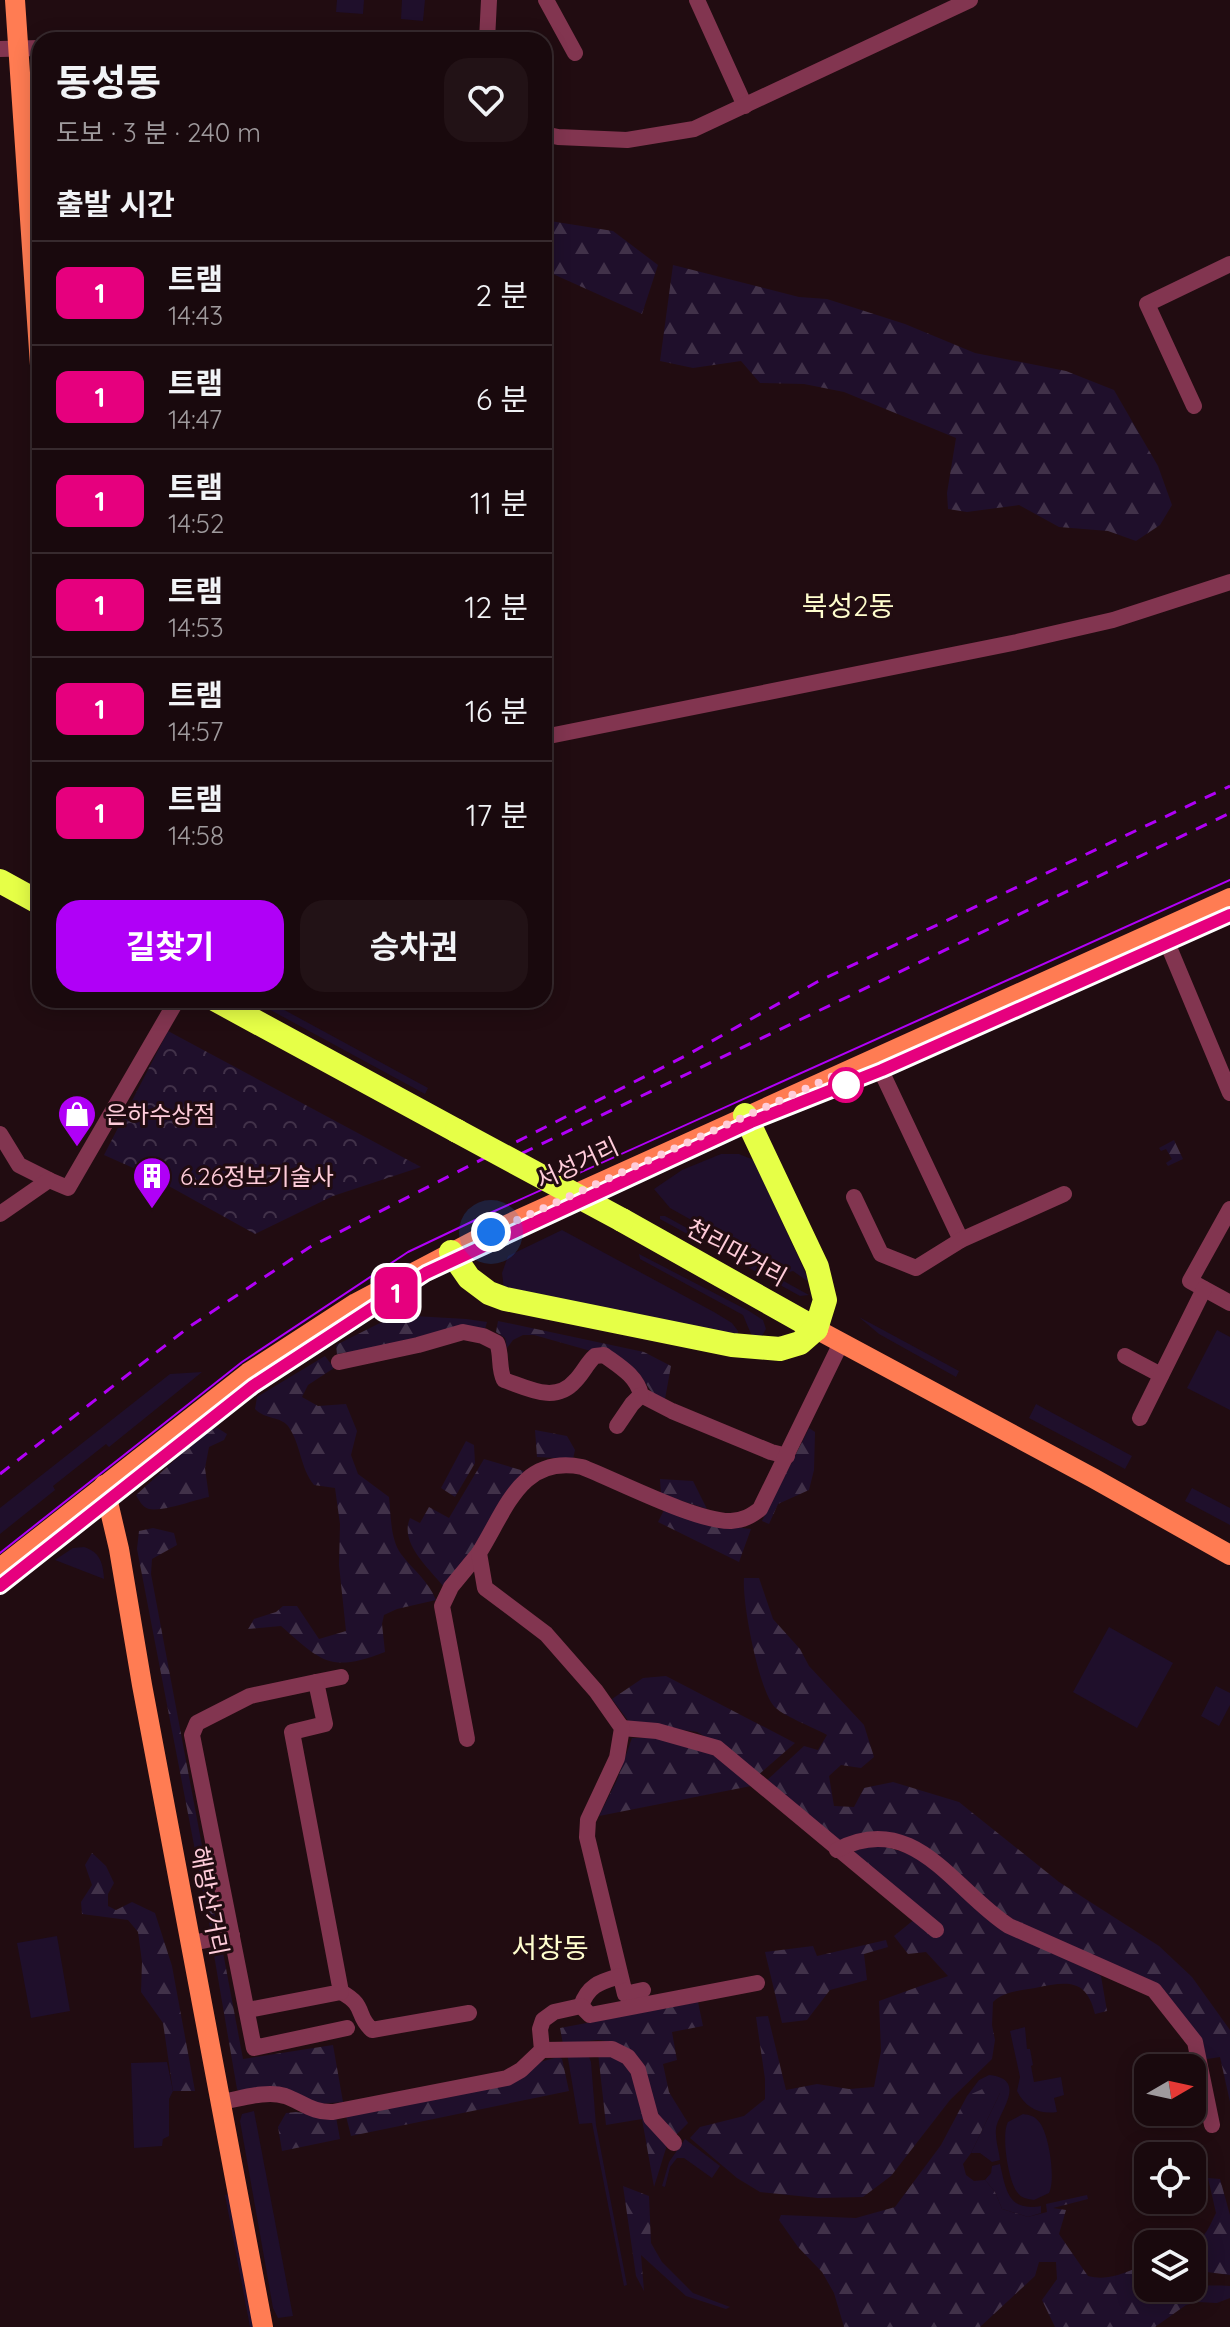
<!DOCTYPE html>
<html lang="ko">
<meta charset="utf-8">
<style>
body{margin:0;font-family:Quicksand,"Noto Sans KR",sans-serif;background:#221216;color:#f1f3f6;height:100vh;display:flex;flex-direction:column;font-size:30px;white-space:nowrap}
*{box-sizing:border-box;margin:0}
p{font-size:26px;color:#9f9a9d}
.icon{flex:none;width:44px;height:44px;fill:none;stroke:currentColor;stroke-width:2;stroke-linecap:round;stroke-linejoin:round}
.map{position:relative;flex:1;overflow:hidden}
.details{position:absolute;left:32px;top:32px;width:520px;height:976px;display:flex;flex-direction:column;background:#19090d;border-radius:24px;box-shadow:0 4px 20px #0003,0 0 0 2px #372a2e}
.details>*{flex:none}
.badge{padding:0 16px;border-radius:12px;font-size:28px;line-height:52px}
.needle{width:52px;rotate:81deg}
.fabs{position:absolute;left:1134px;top:2054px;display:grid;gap:16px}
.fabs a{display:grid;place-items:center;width:72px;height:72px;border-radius:16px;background:#19090d;box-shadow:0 4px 20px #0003,0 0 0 2px #372a2e;font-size:40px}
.you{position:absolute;width:40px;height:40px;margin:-20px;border:6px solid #fff;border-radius:50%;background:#1a73e8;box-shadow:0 0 0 12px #1a73e833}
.map>.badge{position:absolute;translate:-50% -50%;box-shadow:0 0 0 4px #fff}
h2{padding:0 24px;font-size:30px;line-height:72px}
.round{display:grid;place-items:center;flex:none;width:84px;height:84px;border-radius:24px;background:#221216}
.head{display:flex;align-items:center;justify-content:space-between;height:136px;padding:0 24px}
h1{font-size:38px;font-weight:700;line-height:60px}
.button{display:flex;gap:16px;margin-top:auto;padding:16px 24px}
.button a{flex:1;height:92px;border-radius:24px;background:#b000f7;color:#fff;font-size:32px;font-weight:700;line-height:92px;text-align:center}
.button a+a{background:#221216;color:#f1f3f6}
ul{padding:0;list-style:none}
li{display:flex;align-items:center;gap:24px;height:104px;padding:0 24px;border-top:2px solid #372a2e}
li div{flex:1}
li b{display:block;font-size:30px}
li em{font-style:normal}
li .badge{min-width:88px;font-weight:700;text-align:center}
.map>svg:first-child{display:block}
.grass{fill:#1f0f2b}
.forest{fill:url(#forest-firs)}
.park{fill:url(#park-crowns)}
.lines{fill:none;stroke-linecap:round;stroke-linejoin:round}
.minor{stroke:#823550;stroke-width:16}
.major{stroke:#ff7c53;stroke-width:20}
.highway{stroke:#e6ff47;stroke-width:24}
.tram{stroke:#b000f7;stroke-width:2}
.rail{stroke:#b000f7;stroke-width:3;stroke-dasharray:12 10;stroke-linecap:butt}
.highway-bridge{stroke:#e6ff47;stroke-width:24}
.line-casing{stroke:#fff;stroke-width:18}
.line{stroke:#e6007e;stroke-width:12}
.walk{stroke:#ffccda;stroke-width:8;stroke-dasharray:0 14.4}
.stop-dot{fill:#fff;stroke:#e6007e;stroke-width:4}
.labels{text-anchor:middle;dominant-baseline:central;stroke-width:6;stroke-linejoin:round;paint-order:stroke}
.poi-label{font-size:24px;fill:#ffccda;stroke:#210c11;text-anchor:start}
.street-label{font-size:24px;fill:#ffccda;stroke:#210c11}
.quarter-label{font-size:28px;fill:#fffece;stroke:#210c11}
</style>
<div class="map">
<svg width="1230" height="2327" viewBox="0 0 1230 2327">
<defs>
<pattern id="forest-firs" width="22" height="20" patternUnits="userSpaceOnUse" patternTransform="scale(2)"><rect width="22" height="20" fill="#1f0f2b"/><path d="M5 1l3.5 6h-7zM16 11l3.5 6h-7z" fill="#413149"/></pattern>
<pattern id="park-crowns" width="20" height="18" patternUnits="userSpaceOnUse" patternTransform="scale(2)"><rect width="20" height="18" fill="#1f0f2b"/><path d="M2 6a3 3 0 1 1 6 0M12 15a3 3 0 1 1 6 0" fill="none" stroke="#413149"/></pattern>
</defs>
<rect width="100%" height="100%" fill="#210c11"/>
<!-- grass -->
<g class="grass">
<path d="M337 0H364L363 14 336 12Z"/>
<path d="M402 0H425L423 21 401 19Z"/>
<path d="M252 1000H266L428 1088 425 1094Z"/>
<path d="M721 1154H739L754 1160 810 1283 793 1271 786 1273 670 1208 654 1189 682 1170Z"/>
<path d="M660 1216H665L809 1295 800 1296 660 1219Z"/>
<path d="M562 1230 714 1312 732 1323 738 1331V1335L504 1289 502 1273 508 1256Z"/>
<path d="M639 1254 749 1311 763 1320 766 1329 762 1336 756 1337 751 1334 743 1315 640 1259Z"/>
<path d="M859 1317 959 1371 956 1377 879 1334Z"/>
<path d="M1217 1330 1230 1337V1410L1187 1388Z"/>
<path d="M202 1372 109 1447 106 1444 53 1486 55 1490 0 1534V1508L170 1374Z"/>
<path d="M1036 1404 1132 1456 1125 1469 1029 1418Z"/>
<path d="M1192 1488 1230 1508V1525L1185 1501Z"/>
<path d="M84 1547C100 1552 103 1563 104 1579L55 1560 73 1548Z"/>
<path d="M1109 1627 1173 1663 1137 1728 1073 1692Z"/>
<path d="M1216 1686 1230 1693V1705L1219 1726 1201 1716Z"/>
<path d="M57 1936 70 2011 31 2018 17 1943Z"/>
<path d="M1025 2027 1027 2049H1030L1033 2065 1031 2066 1034 2082 1061 2077 1064 2095 1054 2098 1057 2112C1039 2115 1025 2107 1017 2091L1020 2077 1010 2031Z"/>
<path d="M567 2053 588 2054 591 2062 596 2125 627 2285 624 2286 592 2123 579 2124Z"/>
<path d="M167 2062 173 2091 169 2099V2136L163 2139 162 2146 134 2148 131 2063Z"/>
<path d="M989 2075C1030 2079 997 2114 996 2129 995 2139 999 2151 1000 2160L992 2162 980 2153H971L1000 2093 967 2096 979 2080Z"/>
<path d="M254 2111 293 2316 278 2318 273 2308 240 2121 242 2114Z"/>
<path d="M1023 2114C1030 2115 1035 2116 1040 2123 1049 2135 1056 2180 1049 2193L1034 2200C1027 2199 1021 2198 1017 2192 1008 2180 1001 2134 1008 2122Z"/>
<path d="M685 2139 720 2166 712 2178 684 2158H677L670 2167 665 2187 662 2186 669 2162Z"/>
<path d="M1000 2164C1006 2190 1008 2212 1041 2206V2213L1028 2217 1002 2209 995 2192 985 2180 991 2173 992 2166Z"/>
<path d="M232 2193 257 2327H250L225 2195Z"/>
</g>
<!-- forest -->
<g class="forest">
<path d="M544 220 613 231 658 265 642 314 544 270Z"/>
<path d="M673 265 799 297 827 299 905 324 975 353 1066 371 1114 390 1158 466 1172 505 1160 525 1136 541 1108 531 1059 527 1019 505 967 512 948 509 947 493 956 438 844 392 804 384 760 383 741 361 693 368 660 361Z"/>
<path d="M1174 1140 1183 1159 1168 1166 1166 1163 1172 1159 1166 1149 1161 1151 1159 1148Z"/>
<path d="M396 1315 466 1319 487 1322 485 1329 337 1354 336 1345Z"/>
<path d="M498 1321 644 1352 671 1366 665 1399 653 1394 638 1372 614 1354 591 1351 534 1335H523L513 1340 507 1348 505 1338 496 1332Z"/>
<path d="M325 1356 334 1368 308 1385 302 1397 318 1406 346 1404 357 1431 351 1455 358 1474 389 1497C391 1514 390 1539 401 1554 413 1570 428 1580 436 1600L397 1609 384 1615 382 1624 385 1652C330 1673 322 1662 281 1626L248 1629 254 1619 276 1612 283 1606H297L319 1639 346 1631 339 1565 340 1524 335 1488 314 1485C300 1468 301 1444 288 1426 280 1416 266 1420 255 1409L257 1397Z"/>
<path d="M216 1427 227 1434 224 1440 209 1447 205 1468 209 1497C194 1500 163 1512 149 1509 142 1507 139 1500 136 1495L198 1439Z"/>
<path d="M809 1428 815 1432 814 1470 809 1490 778 1504 769 1524 762 1521Z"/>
<path d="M535 1430 567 1436 575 1450 573 1459 537 1457Z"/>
<path d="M466 1441 474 1445 475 1463 455 1497 441 1488Z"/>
<path d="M484 1459 524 1471 479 1543 443 1586C429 1568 399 1543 410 1518L420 1523 429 1507 449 1518Z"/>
<path d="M660 1479 693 1481 707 1509 661 1494Z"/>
<path d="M664 1510 710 1524 751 1529 739 1562 658 1522Z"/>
<path d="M153 1528 174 1533 177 1545 152 1559 151 1574 218 1931 211 1933 137 1549 139 1531Z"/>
<path d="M744 1578H759L773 1619 800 1649 809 1666 864 1725 874 1757 861 1768 841 1765 829 1776 834 1806 854 1807 864 1788 893 1782 959 1802 1059 1882 1159 1946 1192 1977 1230 2030V2102L1220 2057 1207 2059 1159 1985 1010 1920 938 1855 845 1840H832L765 1782 804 1746 818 1750 827 1735C815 1728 780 1715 773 1705 758 1685 742 1603 744 1578Z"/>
<path d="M666 1676 795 1743 757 1776 735 1754 697 1732 629 1722 612 1699 643 1678Z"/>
<path d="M632 1738H661L718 1755 751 1786 599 1816 617 1780Z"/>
<path d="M880 1845 919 1857 995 1925 1101 1976 1107 2011 1095 2014C1086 1977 1066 1982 1035 1988 1019 1991 1005 1991 993 2002L992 2025 995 2040 992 2059 950 2100 891 2176 863 2197 818 2198 760 2192 737 2178 690 2138 700 2127 744 2116 765 2099V2079L756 2017 768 2016 786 2090 817 2084 849 2089 874 2087 881 2051 879 2001 948 1976 926 1952 908 1954 894 1936 916 1918 855 1857V1849Z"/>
<path d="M92 1853 106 1866 114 1883 108 1894V1906L116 1910 132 1902 155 1913 172 1966 195 2091H173L163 2023 141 1992 142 1962 138 1932 128 1920 82 1914 81 1902 92 1885 85 1865Z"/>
<path d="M886 1940 888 1947 864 1954 867 1980 830 1990 807 2020 782 2023 765 1952 813 1946 817 1956Z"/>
<path d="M222 1947 243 2059 333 2045 343 2102 319 2104 282 2087 240 2092 237 2089 213 1949Z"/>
<path d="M698 2002 703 2026 672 2032 677 2060 663 2064 669 2092 688 2123 673 2138 659 2123 615 2042 598 2040 563 2044 560 2028Z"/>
<path d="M598 2053 612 2054 625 2062 667 2145 654 2187 642 2119 606 2125Z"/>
<path d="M558 2057 562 2059 569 2091 351 2136 346 2116Z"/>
<path d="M989 2086 1000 2093 971 2153 963 2164 966 2175 974 2181 985 2180 995 2192 1002 2209 1028 2217 1047 2212 1046 2204 1087 2195 1088 2199 1053 2208 1066 2210 1059 2234 1088 2276C1110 2282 1128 2271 1148 2263V2288H1152L1156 2297 1166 2299C1189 2285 1203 2285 1230 2286V2298L1217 2303 1198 2302 1186 2305 1155 2327H1055L1042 2300 1057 2279 1056 2262H1039L1035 2276 980 2327H844L834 2293 822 2272 798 2247 779 2220 781 2215 856 2218 895 2207 941 2145 967 2096Z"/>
<path d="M296 2112 336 2117 340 2139 282 2151 278 2127 286 2113Z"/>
<path d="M1208 2178 1220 2179 1230 2215V2275L1192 2270V2244C1205 2239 1210 2225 1216 2213Z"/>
<path d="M623 2186 649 2196 651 2243 662 2262 693 2293 730 2307 726 2309 686 2296 641 2255 644 2291 636 2276Z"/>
</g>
<!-- park -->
<path class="park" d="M168 1031 421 1167 333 1196 255 1234 149 1175 104 1155Z"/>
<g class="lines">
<!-- minor -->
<g class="minor">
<path d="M546 0 575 53"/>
<path d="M697 0 745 106"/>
<path d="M487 40 489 0"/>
<path d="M0 49 40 48"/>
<path d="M544 134 558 137 627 140 694 129 970 0"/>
<path d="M1194 406 1147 304 1230 264"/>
<path d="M544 737 1017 642 1113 620 1230 582"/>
<path d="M1161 928 1230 1093"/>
<path d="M875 1058 961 1240"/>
<path d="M0 1134 19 1165 49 1180"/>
<path d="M854 1197 881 1254 916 1268 961 1240 1064 1194"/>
<path d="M1230 1209 1190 1281 1230 1303"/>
<path d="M0 1214 49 1180 68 1188 177 1000"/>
<path d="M1125 1356 1161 1375"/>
<path d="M339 1362 418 1345 463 1332 483 1336 497 1343C502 1355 498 1367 504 1380 528 1388 555 1404 575 1381 583 1373 587 1363 595 1356L604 1355C619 1366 637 1376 641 1395L672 1411 771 1452 787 1456"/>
<path d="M1140 1418 1204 1289"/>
<path d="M617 1426 632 1404 641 1395"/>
<path d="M316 1682 341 1677"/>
<path d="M622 1728 657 1731 717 1748 936 1930"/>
<path d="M467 1739 442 1606 451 1587 479 1553"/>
<path d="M837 1850C914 1809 954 1891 1009 1926L1154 1990 1195 2042 1212 2125"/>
<path d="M192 1943 232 1935"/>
<path d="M643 1990 625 1994 587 1837 588 1820 617 1758 622 1728 596 1691 546 1634 485 1588 479 1553C507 1508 521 1455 582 1467 618 1481 697 1522 731 1521 744 1520 751 1516 760 1509L841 1343"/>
<path d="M341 1992C367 2006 355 2015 372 2030L469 2013"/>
<path d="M581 2006C588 1985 600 1982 620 1976"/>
<path d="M248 2010 341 1992 292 1732 325 1724 316 1682 250 1696 197 1723 192 1735 254 2048 347 2028"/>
<path d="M542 2050 612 2049 628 2057 638 2070 651 2118 674 2143"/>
<path d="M221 2102C240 2099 266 2090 285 2096 302 2102 313 2113 333 2112L507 2078 521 2070 542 2050 540 2029 543 2020 554 2012 581 2006 590 2015 757 1983"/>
</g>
<!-- major -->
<g class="major">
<path d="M15 0 40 365"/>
<path d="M816 1329 1093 1478 1230 1555"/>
<path d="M104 1485 119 1549 142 1685 263 2327"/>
<path d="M0 1568 248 1373 356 1303 491 1232 1230 898"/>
</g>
<!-- highway -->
<g class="highway">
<path d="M0 881 40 903"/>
<path d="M216 1000 457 1131"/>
<path d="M622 1220 816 1329"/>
<path d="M451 1252 469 1278 489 1293 505 1299 732 1345 780 1349 800 1343 816 1329 825 1300 817 1267 745 1115"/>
</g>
<!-- tram -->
<g class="tram">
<path d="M0 1553 242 1362 408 1252 488 1214 1230 880"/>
<path d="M0 1586 253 1386 426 1273 751 1122 882 1070 1230 915"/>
</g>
<!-- rail -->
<g class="rail">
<path d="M502 1163 1230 813"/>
<path d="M0 1474 189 1327 310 1247 687 1055 817 982 1230 786"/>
</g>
<!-- highway-bridge -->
<path class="highway-bridge" d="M457 1131 622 1220"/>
</g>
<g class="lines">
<!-- line casing -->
<g class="line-casing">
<path id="line" d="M0 1586 253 1386 426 1273 751 1122 882 1070 1230 915"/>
</g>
<!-- line -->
<use href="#line" class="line"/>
<!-- walk -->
<path class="walk" d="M491 1232 849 1069 846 1085"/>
</g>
<!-- icons -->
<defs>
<g id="shop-pin" transform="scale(2)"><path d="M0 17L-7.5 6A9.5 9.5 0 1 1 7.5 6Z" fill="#b000f7" stroke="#210c11"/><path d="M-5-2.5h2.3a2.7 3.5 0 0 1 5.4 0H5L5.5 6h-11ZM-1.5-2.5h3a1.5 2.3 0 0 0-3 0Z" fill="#fff"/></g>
<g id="building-pin" transform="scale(2)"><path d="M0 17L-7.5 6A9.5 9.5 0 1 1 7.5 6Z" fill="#b000f7" stroke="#210c11"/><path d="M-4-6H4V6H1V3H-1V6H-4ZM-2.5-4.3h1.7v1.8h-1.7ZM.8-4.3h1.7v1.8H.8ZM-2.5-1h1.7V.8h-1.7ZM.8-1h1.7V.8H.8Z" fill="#fff"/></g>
</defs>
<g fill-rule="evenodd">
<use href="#shop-pin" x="77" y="1114"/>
<use href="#building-pin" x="152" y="1176"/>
</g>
<!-- markers -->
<circle class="stop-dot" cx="846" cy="1085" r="16"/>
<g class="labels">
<!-- poi labels -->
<g class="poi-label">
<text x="105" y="1114">은하수상점</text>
<text x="180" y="1176">6.26정보기술사</text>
</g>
<!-- street labels -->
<g class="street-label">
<text transform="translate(577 1163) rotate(-25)">서성거리</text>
<text transform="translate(737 1252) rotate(29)">천리마거리</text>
<text transform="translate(210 1901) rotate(79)">해방산거리</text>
</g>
<!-- quarter labels -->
<g class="quarter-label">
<text x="848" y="605">북성2동</text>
<text x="550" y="1947">서창동</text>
</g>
</g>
</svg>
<div class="fabs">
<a><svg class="needle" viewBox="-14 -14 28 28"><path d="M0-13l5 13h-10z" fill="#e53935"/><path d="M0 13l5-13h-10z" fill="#9f9a9d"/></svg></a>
<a><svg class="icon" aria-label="locate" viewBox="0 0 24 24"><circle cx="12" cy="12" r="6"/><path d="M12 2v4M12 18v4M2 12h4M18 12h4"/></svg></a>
<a><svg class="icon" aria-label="layers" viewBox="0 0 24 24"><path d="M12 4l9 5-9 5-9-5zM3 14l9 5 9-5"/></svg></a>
</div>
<div class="you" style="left:491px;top:1232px"></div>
<b class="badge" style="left:396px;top:1293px;background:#e6007e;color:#fff">1</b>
<section class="details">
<div class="head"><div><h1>동성동</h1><p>도보 · 3 분 · 240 m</p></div><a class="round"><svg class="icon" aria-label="heart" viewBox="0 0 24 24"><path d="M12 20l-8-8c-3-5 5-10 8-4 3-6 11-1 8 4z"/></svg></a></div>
<h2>출발 시간</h2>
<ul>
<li><span class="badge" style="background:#e6007e;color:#fff">1</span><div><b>트램</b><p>14:43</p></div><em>2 분</em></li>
<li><span class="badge" style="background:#e6007e;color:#fff">1</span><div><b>트램</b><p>14:47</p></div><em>6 분</em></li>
<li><span class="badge" style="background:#e6007e;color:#fff">1</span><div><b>트램</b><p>14:52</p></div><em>11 분</em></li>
<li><span class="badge" style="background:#e6007e;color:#fff">1</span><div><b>트램</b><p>14:53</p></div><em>12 분</em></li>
<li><span class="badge" style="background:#e6007e;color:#fff">1</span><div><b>트램</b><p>14:57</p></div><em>16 분</em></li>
<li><span class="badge" style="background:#e6007e;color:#fff">1</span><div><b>트램</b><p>14:58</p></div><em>17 분</em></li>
</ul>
<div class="button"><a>길찾기</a><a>승차권</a></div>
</section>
</div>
